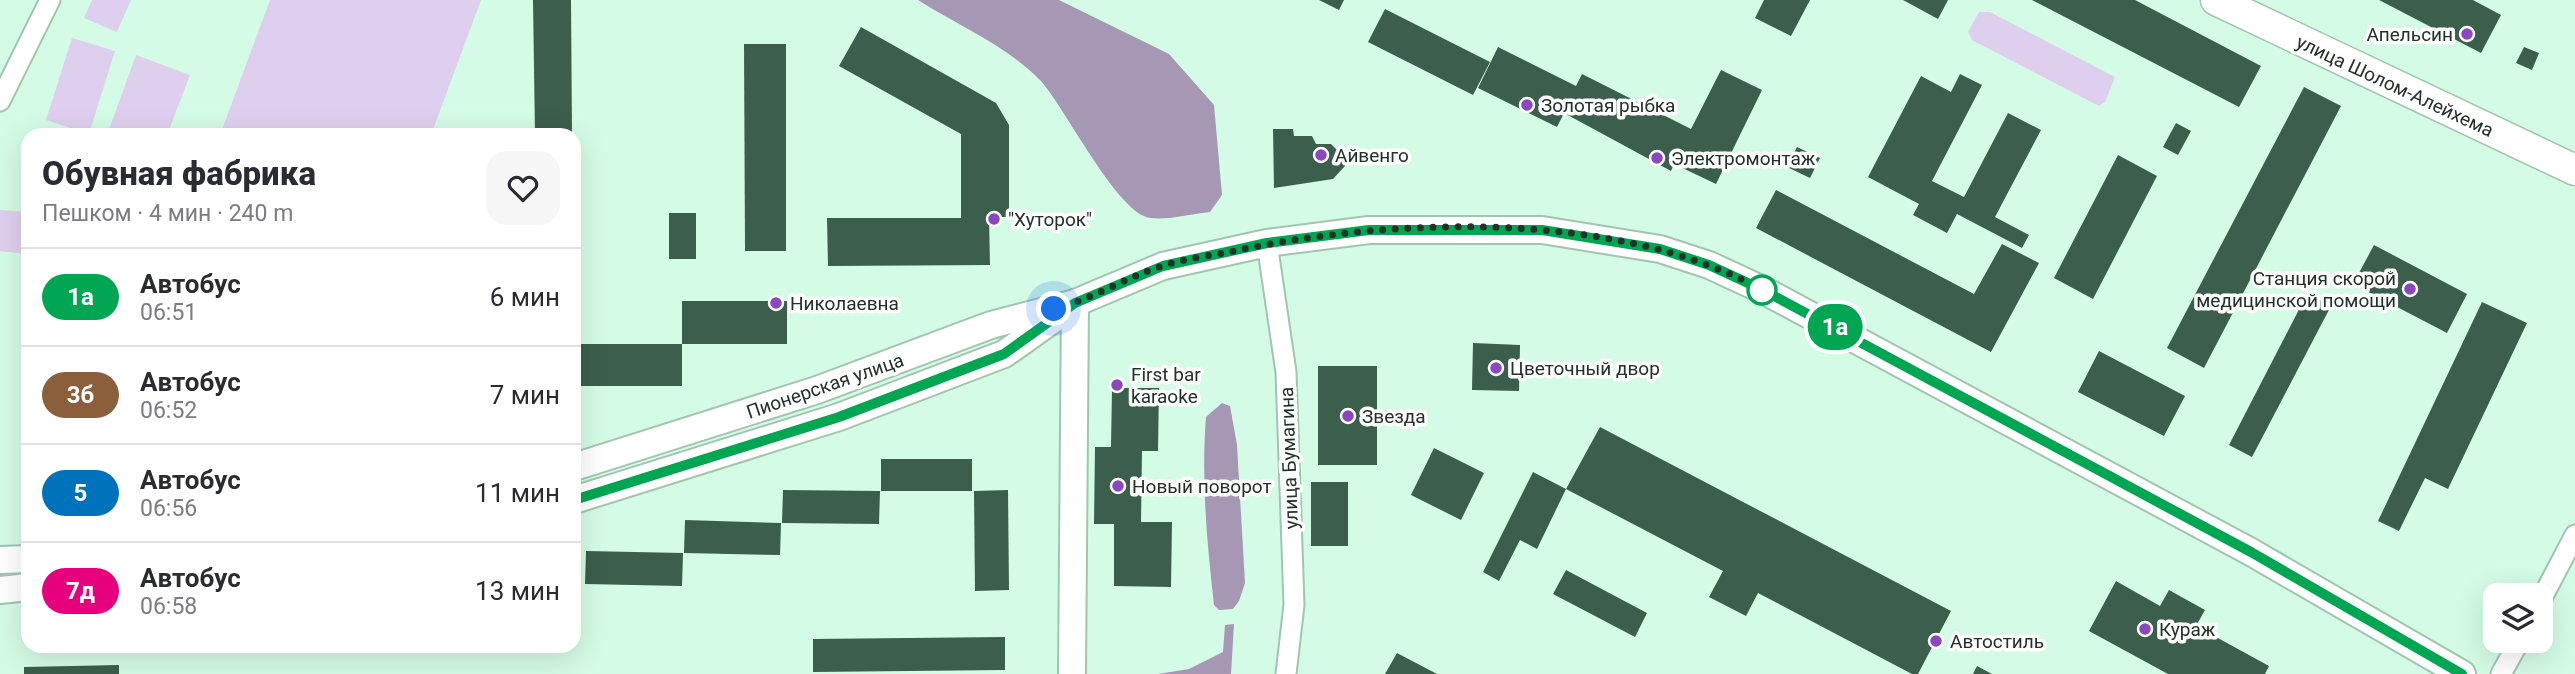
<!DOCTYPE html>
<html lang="ru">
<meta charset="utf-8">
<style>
body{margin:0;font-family:Roboto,sans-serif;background:#f7f7f7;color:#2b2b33;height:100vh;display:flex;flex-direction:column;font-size:26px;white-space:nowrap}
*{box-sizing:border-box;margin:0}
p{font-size:23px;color:#7c7c81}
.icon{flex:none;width:38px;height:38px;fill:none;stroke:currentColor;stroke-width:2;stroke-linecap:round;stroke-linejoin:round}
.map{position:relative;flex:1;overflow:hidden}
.sheet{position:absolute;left:21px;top:128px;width:560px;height:525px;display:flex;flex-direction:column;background:#fff;border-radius:21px;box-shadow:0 7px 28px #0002}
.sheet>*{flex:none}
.badge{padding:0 14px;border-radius:23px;font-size:24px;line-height:46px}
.controls{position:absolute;left:2483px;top:583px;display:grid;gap:14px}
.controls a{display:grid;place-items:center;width:70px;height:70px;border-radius:14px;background:#fff;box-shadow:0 7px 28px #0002;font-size:35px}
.you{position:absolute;width:35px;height:35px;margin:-18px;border:5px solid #fff;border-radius:50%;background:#1a73e8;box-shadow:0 0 0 10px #1a73e833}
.map>.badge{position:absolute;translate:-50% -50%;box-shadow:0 0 0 4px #fff}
.round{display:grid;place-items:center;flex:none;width:74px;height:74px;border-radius:21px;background:#f7f7f7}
.headline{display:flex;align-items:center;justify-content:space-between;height:119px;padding:0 21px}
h1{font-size:33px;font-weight:800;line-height:52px}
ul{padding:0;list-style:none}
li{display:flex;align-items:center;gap:21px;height:98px;padding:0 21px;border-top:2px solid #e1e1e2}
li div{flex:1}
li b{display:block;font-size:26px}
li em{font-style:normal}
li .badge{min-width:77px;font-weight:700;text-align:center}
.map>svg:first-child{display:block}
.green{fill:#dfcfee}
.water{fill:#a697b5}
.building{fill:#3c5e4c}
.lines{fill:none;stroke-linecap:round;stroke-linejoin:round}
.minor-casing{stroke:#a0c5b0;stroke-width:23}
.secondary-casing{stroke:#a0c5b0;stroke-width:30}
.primary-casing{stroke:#a0c5b0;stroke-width:33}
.minor{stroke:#fff;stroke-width:19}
.secondary{stroke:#fff;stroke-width:26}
.primary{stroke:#fff;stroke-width:30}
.line-casing{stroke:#fff;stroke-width:16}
.line{stroke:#00a651;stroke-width:10}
.walk{stroke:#223129;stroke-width:7;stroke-dasharray:0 12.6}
.poi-dot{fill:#8b48bd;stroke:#fdfdfd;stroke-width:2.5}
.stop-dot{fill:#fff;stroke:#00a651;stroke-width:3.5}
.labels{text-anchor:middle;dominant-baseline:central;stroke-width:7;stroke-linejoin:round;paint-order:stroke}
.poi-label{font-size:19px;fill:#223129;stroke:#fdfdfd;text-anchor:start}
.street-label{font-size:19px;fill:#223129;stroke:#fdfdfd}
</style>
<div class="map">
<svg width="2575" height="674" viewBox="0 0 2575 674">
<rect width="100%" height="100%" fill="#d4fbe5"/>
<!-- green -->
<g class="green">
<path d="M92 0H131L117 32 84 18Z"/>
<path d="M270 0H481L431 135H220Z"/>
<path d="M1979 12H1990L2115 77 2105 102 2099 106 1972 40 1968 32Z"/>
<path d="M72 38 115 51 89 134 46 120Z"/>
<path d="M136 55 190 75 167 135H107Z"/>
<path d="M0 210 28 212V254L0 251Z"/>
</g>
<!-- water -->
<g class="water">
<path d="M918 0H1059L1169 54 1214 105 1222 195 1210 212C1191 214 1169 220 1151 218 1118 216 1063 103 1039 79 1005 45 959 26 918 0Z"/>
<path d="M1222 403 1230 406 1237 445 1245 583 1239 601 1233 609 1219 610 1214 605C1207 543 1201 479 1206 417Z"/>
<path d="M1234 624 1231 674H1158L1189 669 1223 652 1225 625Z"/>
</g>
<!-- building -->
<g class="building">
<path d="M533 0H571L572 135H535Z"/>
<path d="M1319 0H1344L1339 10Z"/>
<path d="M1764 0H1810L1791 36 1755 18Z"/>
<path d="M1903 0H1948L1938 19Z"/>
<path d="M2032 0H2135L2261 66 2239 107Z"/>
<path d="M2379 0H2473L2501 15 2481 53Z"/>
<path d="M1385 9 1490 62 1473 95 1368 42Z"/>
<path d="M861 27 996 103 1009 125V217H989L990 265 828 266 827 218H961V134L839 66Z"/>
<path d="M744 44H786V251H745Z"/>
<path d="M1498 47 1576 86 1582 74 1691 129 1721 70 1762 90 1716 184 1674 164 1671 171 1564 113 1557 127 1478 88Z"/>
<path d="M2524 47 2539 53 2532 70 2516 63Z"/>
<path d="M1960 74 1982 85 1932 181 1964 197 2008 113 2041 130 1995 217 2029 235 2022 248 1957 214 1947 233 1913 215 1919 204 1868 177 1921 76 1951 92Z"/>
<path d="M2304 87 2341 106 2204 368 2167 348Z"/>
<path d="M2176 123 2191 131 2178 155 2163 147Z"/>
<path d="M1273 129H1293L1294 136H1312L1316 144H1331L1345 158V166L1333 179 1274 188Z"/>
<path d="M1797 147 1820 158 1810 178 1787 167Z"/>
<path d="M2118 155 2157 176 2093 299 2054 278Z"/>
<path d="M1776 190 1974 294 2002 244 2039 263 1991 352 1756 228Z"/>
<rect x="669" y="213" width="27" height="46"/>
<path d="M2374 245 2467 294 2447 333 2353 284Z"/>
<path d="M2307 294 2331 306 2252 457 2229 445Z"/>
<path d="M682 301H787V344H682V386H574V344H682Z"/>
<path d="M2482 302 2527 323 2448 489 2425 478 2399 531 2378 521Z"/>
<path d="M1473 343 1520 345 1519 391 1472 390Z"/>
<path d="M2099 351 2185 396 2164 436 2078 392Z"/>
<rect x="1318" y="366" width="59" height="99"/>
<path d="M1112 388H1159L1158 451H1142L1141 522H1172L1171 587 1114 586V524H1094L1095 447H1111Z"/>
<path d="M1600 427 1951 611 1918 674H1912L1758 593 1746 616 1709 597 1723 571 1566 489 1537 549 1520 540 1499 581 1483 572 1533 472 1566 489Z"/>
<path d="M1434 448 1484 473 1461 520 1411 495Z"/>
<rect x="881" y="459" width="91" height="32"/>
<rect x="1311" y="482" width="37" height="64"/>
<path d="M783 490 880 491 879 524 782 523Z"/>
<path d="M1008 490 1009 590 975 591 974 491Z"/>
<path d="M685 520 781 523 780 555 684 553Z"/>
<path d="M586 551 683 553 682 586 585 584Z"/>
<path d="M1566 570 1647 613 1635 637 1553 594Z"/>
<path d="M2116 581 2160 606 2169 590 2205 610 2196 626 2269 666 2265 674H2168L2089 631Z"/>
<path d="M1005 637V670L813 672V639Z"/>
<path d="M377 646H473V653L377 652Z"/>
<path d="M1397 653 1437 674H1385Z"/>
<path d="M119 665V674H24V667Z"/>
<path d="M1977 666 1992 674H1973Z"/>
</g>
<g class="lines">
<!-- minor casing -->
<g class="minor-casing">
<g id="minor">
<path d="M0 101 50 0"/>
<path d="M1267 243 1286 372 1294 605 1286 674"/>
<path d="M2541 600 2575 535"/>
<path d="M2501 674 2520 640"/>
</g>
</g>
<!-- secondary casing -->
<g class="secondary-casing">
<g id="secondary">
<path d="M574 467 817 390 991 325 1075 303 1163 266 1267 243 1369 230H1542L1660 249 1709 265 1763 290 2251 552 2462 674"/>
<path d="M574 500 839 417 1004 354 1062 313"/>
<path d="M0 560 28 559"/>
<path d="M0 590 28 587"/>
<path d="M1072 674 1075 303"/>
</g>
</g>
<!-- primary casing -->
<g class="primary-casing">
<path id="primary" d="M2216 0 2575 170"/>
</g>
<!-- minor -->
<use href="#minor" class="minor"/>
<!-- secondary -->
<use href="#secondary" class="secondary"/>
<!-- primary -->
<use href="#primary" class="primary"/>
</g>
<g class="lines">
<!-- line casing -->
<g class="line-casing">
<path id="line" d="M574 500 839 417 1004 354 1075 303 1163 266 1267 243 1369 230H1542L1660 249 1709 265 1763 290 2251 552 2462 674"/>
</g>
<!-- line -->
<use href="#line" class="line"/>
<!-- walk -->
<path class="walk" d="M1054 309C1092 299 1125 278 1162 266 1184 259 1207 256 1229 252 1390 217 1617 209 1762 290"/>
</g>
<!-- markers -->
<g class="poi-dot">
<circle cx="2467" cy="34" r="7"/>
<circle cx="1527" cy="105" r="7"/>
<circle cx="1321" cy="155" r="7"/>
<circle cx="1657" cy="158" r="7"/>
<circle cx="994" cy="219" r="7"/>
<circle cx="2410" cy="289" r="7"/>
<circle cx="776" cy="303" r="7"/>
<circle cx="1496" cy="368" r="7"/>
<circle cx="1117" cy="385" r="7"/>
<circle cx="1348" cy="416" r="7"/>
<circle cx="1118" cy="486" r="7"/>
<circle cx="2145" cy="629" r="7"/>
<circle cx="1936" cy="641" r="7"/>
</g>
<circle class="stop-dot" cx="1762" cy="290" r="14"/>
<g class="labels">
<!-- poi labels -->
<g class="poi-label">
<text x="2453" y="34" text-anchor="end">Апельсин</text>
<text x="1541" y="105">Золотая рыбка</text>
<text x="1335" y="155">Айвенго</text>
<text x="1671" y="158">Электромонтаж</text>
<text x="1008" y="219">"Хуторок"</text>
<text x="2396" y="278" text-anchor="end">Станция скорой<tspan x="2396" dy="22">медицинской помощи</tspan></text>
<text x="790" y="303">Николаевна</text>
<text x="1510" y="368">Цветочный двор</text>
<text x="1131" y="374">First bar<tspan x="1131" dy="22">karaoke</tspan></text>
<text x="1362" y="416">Звезда</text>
<text x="1132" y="486">Новый поворот</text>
<text x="2159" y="629">Кураж</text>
<text x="1950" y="641">Автостиль</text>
</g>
<!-- street labels -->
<g class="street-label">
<text transform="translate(2395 86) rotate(25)">улица Шолом-Алейхема</text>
<text transform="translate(825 386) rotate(-19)">Пионерская улица</text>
<text transform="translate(1289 458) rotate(-92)">улица Бумагина</text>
</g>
</g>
</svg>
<div class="controls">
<a><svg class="icon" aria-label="layers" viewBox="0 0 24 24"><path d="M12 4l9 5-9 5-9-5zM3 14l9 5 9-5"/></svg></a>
</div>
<div class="you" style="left:1054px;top:309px"></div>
<b class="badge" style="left:1835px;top:327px;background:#00a651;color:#fff">1а</b>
<section class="sheet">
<div class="headline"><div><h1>Обувная фабрика</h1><p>Пешком · 4 мин · 240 m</p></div><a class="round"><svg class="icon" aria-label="heart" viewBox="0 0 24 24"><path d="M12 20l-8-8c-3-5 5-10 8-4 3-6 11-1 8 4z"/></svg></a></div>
<ul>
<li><span class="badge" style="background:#00a651;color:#fff">1а</span><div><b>Автобус</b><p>06:51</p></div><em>6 мин</em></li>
<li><span class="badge" style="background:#8b5e3c;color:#fff">3б</span><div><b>Автобус</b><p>06:52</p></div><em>7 мин</em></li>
<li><span class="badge" style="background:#0072bc;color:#fff">5</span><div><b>Автобус</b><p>06:56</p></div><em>11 мин</em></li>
<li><span class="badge" style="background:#e6007e;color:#fff">7д</span><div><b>Автобус</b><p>06:58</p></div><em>13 мин</em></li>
</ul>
</section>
</div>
